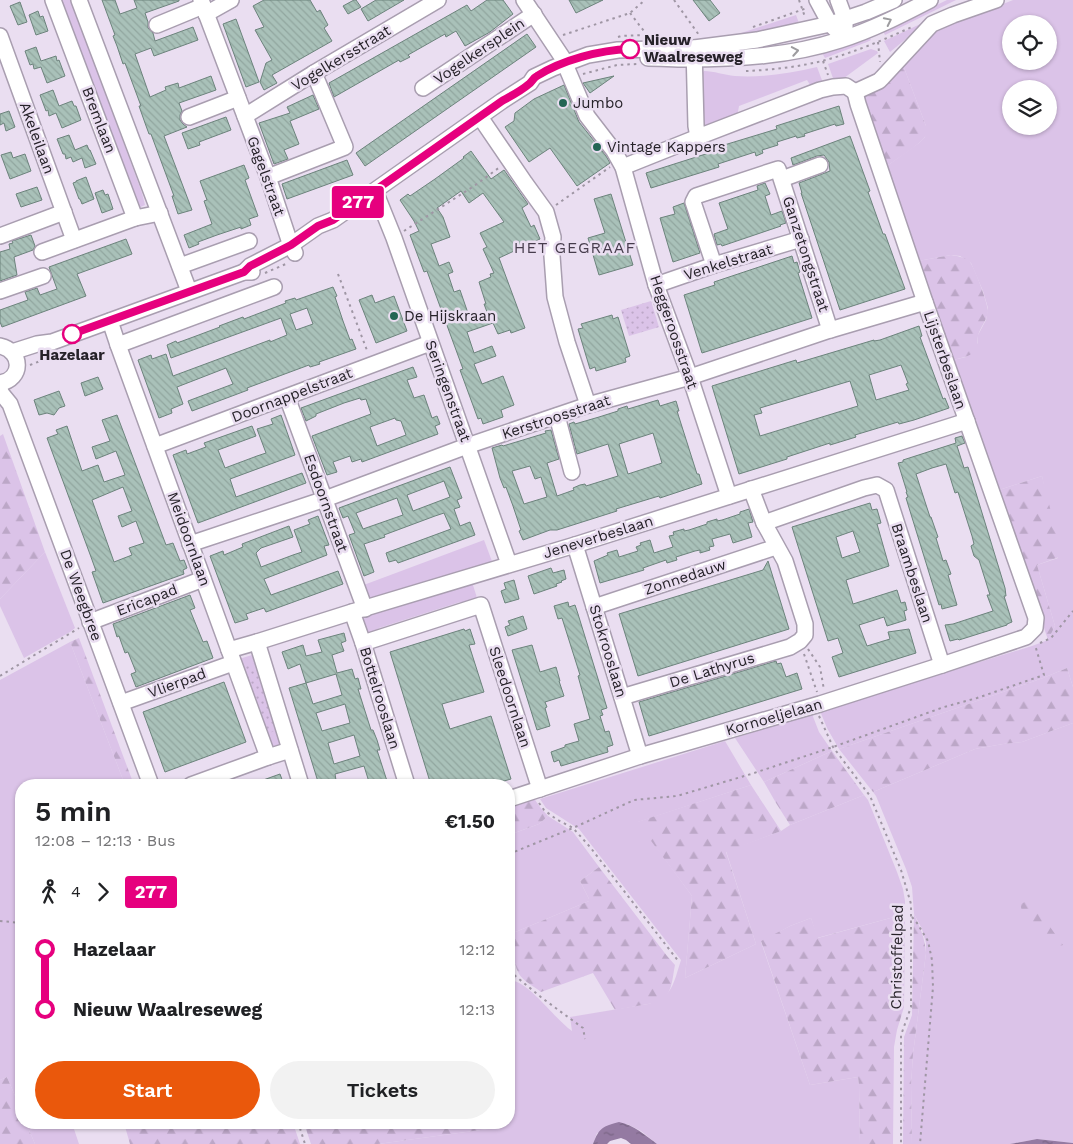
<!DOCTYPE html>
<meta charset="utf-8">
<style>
body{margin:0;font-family:"Work Sans",sans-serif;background:#f2f2f2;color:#202124;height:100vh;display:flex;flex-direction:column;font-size:19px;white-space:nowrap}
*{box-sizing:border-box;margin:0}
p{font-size:16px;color:#757577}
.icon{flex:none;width:28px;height:28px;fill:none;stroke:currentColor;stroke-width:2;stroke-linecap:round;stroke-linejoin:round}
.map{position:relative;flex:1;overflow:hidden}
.sheet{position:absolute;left:15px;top:779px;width:500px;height:350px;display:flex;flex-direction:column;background:#fff;border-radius:20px;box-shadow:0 1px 4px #0004}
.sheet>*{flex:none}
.badge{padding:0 10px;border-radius:4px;font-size:18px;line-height:32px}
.fabs{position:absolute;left:1002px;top:15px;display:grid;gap:10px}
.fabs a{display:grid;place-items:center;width:55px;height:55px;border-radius:50%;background:#fff;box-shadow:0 1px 4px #0004;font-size:25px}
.map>.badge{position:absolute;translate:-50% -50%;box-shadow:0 0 0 2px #fff}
.legs{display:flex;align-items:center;gap:8px;height:55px;padding:0 20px;font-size:16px}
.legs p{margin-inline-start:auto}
.head{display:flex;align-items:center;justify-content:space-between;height:85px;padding:0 20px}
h1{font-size:28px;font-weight:600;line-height:38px}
.button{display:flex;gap:10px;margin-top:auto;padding:10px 20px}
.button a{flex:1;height:58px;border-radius:30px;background:#ea580c;color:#fff;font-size:20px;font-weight:600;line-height:58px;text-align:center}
.button a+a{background:#f2f2f2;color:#202124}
ul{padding:0 20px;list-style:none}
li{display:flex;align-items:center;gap:18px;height:60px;font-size:19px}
li i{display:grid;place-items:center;width:8px;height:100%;margin:0 6px;background:currentColor}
li i::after{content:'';width:12px;height:12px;margin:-6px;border:4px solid;border-radius:50%;background:#fff}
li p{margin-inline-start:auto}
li:first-child i{background:linear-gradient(#0000 50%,currentColor 0)}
li:last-child i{background:linear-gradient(currentColor 50%,#0000 0)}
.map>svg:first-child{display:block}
.green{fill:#dbc3e8;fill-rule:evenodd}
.forest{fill:url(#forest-firs)}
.park{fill:url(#park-dots)}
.water{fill:url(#water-ripples)}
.building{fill:url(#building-back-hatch);stroke:#6c837c;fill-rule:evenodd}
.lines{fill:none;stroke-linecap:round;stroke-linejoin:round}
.minor-casing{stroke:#a99eb0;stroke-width:18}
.path{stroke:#9f96a4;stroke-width:2;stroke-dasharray:2.5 4;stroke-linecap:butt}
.minor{stroke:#fff;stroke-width:15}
.oneway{stroke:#9d9c9f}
.line-1-casing{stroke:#fff;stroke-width:11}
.line-1{stroke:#e6007e;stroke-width:8}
.stop-1-dot{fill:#fff;stroke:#e6007e;stroke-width:2.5}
.poi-dot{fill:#246655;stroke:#eadef1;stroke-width:2}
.labels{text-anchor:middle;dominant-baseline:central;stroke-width:5;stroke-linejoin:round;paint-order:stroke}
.stop-label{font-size:15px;font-weight:bold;fill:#262229;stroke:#eadef1;text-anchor:start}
.street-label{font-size:15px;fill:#262229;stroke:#eadef1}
.poi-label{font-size:15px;fill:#262229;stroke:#eadef1;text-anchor:start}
.neighbourhood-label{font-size:16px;letter-spacing:1px;fill:#473d4d;stroke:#eadef1}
</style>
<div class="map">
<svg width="1073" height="1144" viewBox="0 0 1073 1144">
<defs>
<pattern id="forest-firs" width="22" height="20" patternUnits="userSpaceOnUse" patternTransform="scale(1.25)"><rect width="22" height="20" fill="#dbc3e8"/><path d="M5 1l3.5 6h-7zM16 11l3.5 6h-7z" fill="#bca7c7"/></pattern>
<pattern id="park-dots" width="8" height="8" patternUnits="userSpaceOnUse" patternTransform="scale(1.25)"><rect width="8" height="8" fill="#dbc3e8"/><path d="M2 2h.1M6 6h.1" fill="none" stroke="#bca7c7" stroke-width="1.8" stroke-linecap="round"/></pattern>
<pattern id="water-ripples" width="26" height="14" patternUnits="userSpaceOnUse" patternTransform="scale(1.25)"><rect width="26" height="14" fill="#947aa2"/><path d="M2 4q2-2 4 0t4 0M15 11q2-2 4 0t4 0" fill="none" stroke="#796484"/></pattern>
<pattern id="building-back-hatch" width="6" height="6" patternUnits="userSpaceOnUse" patternTransform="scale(1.25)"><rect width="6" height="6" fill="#a9c1b9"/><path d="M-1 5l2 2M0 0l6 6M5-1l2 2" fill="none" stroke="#91a69f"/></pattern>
</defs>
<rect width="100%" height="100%" fill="#eadef1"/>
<!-- green -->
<g class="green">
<path d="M58 0H71L142 193 145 205 136 209Z"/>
<path d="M947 0H956L885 35 883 31Z"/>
<path d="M970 0H987L918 29 890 52 884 41 946 12Z"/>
<path d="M1013 0H1073V687L1067 668 1043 678 839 749 827 728 820 711 1032 646 1048 640 1055 626 1037 565 1058 558 1042 476 999 490 953 360 966 357 978 343V335L986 320 988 308 983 291 971 263 960 256 951 255 918 261 884 168 919 143 925 137 926 126 900 57 931 33ZM1011 24H1049V61H1011ZM1011 89H1049V126H1011Z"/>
<path d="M796 15 800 26 729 37Z"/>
<path d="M869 36 871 40 867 42 825 58 821 51Z"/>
<path d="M871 49 877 51 878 53 844 78 834 81 828 64Z"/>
<path d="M817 67 823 83 812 88 807 80 739 106 737 117 707 127 703 124 702 120 703 72 704 71C714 71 724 75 735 76 762 78 791 73 817 67Z"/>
<path d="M484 540 493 564 367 603 361 586Z"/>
<path d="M45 552 75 628 70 632 24 658 0 606V599Z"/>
<path d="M472 582 478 601 465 605 460 602 379 628 376 632 372 633 366 631 362 623 364 618 368 613Z"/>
<path d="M70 642 125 785H21V1110L7 1077 0 1080V680Z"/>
<path d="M252 655 279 734 282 746 271 749 239 659Z"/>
<path d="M812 714 819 732 832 751 764 782 735 738Z"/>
<path d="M1073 723V1143L1037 1139 1010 1144H912L911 1085 913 1054 926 953V943L922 929 914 914 912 887 906 869 876 796 873 792 975 749 1003 744 1022 742Z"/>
<path d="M725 741 751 785 638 822 692 896 685 978 756 944 726 851 781 831 790 825 864 795 868 800 897 872 903 889 905 901V914L817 938 811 918 790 926 761 942 810 1085 858 1077 859 1085 860 1144H657L641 1131 627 1124 597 1133 593 1144H378L488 1129 486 1123 509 1122V983L514 981C532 986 554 1018 572 1031L570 1017 648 1004C673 998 674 981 681 960L579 829 546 808 540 799Z"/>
<path d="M548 816 573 832 599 867 580 881 589 899V901L513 933 509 919V835L539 824Z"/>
<path d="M26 1123H72L79 1144H35Z"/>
</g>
<!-- forest -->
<g class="forest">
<path d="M900 57 926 126C926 128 926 134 926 135 923 143 892 162 884 168L857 95Z"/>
<path d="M951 255C957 256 964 257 969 261 974 265 988 304 988 311 987 321 980 327 978 336 977 342 979 347 975 351 969 357 961 358 953 360L918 261Z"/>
<path d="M3 434 45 552 0 599V436Z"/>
<path d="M1042 476 1062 556 1037 565 1055 626 1048 640 999 490Z"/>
<path d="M79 638 134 785H125L70 642Z"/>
<path d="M1067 668 1073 687V723L1022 742 1003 744 975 749 873 792 839 749 1043 678Z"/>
<path d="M832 751 864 795 790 825 776 803 764 782Z"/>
<path d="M751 785 781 831 726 852 756 944 685 978 692 896 637 822Z"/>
<path d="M533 797 540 807 548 816 539 824 509 835V806Z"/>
<path d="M599 867 667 956 675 965C672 979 673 994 659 1002L615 1010 593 973 541 992C535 987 523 981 519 974 512 962 515 946 513 933L589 901V899L580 881Z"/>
<path d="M1030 899 1063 945 1053 948C1044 938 1019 917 1021 904Z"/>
<path d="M905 914 904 1007 897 1030 894 1047 893 1144H860L859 1085 858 1077 810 1085 761 941 790 926 811 918 818 938Z"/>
<path d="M914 914C920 927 925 938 926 953L913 1054 911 1085 912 1144H903L904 1037 912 1015Z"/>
<path d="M7 1077 21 1110V1122L26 1123 35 1144H0V1080Z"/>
<path d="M124 1123H293L300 1144H130Z"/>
<path d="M486 1123 488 1129 378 1144H311L304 1123Z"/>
</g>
<!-- park -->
<g class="park">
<path d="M651 301 659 327 629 336 621 310Z"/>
<path d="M255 663 278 730 266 734 242 668Z"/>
</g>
<!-- water -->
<g class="water">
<path d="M619 1122C634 1125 645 1135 657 1144H631L626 1140 621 1138 610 1141 607 1144H593C599 1128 603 1126 619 1122Z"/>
<path d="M1037 1139 1073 1143V1144H1010Z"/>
</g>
<!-- building -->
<g class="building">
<path d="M102 0H115L120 14 137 8 134 0H179V1L145 13 148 22V28L153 33 155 41 193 27 198 40 154 56 151 48 135 54 150 97 166 90 165 87 178 83 179 88 211 76 216 90 179 103 182 111 180 115V120L183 124 187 127 164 136 192 210 178 214 172 196H174L151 134H149L145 123 139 106H141L125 63 123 64 117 46 113 36 115 35Z"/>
<path d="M264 0H310L317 12 320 10 328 25 324 28 332 41 272 75 277 83 264 90 260 82 266 63 272 60 255 30 264 27 253 6Z"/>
<path d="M354 0H356L361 7 348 14 343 6Z"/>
<path d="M376 0H404L368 21 361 9Z"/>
<path d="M487 0H503L513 14 490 32 465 46 456 31 446 37 445 34 408 55 410 57 400 62 399 60 334 97 329 83 467 5 471 11Z"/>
<path d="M569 0H603L576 13Z"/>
<path d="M693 0H710L720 13 709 21Z"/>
<path d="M20 2 27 22 18 25 10 6Z"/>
<path d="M38 11 40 17 43 16 48 31 36 35 29 15Z"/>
<path d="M236 19 259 82 246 87 223 24Z"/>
<path d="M527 34 536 47 365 166 356 153Z"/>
<path d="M36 47 41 61 56 56 57 61 59 60 65 76 47 83 41 67 34 69 33 64 30 65 25 51Z"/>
<path d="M614 76 590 93 583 83Z"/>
<path d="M564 85 579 122 606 156 610 163 577 186 550 148 529 162 505 127 514 121 515 113 534 99Z"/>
<path d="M53 90 59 106 72 101 74 106H76L81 120 62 128 56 113 49 116 48 110 46 111 40 95Z"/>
<path d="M313 95 319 109 290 121 299 144 284 150 288 159 274 164 259 123 290 113 287 107Z"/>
<path d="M839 106 844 124 836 126 835 124 804 134 805 136 797 138 796 136 777 142 778 145 762 150 763 153 756 156 755 152 718 164 719 167 651 188 646 173 712 152 711 149 777 129 776 126Z"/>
<path d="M9 111 15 127 6 131 4 123 0 125V114Z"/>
<path d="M226 117 231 130 199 142 200 145 188 149 182 133Z"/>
<path d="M69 135 75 150 87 145 89 150H90L96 164 85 168 82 158 73 162 71 157 66 159 65 154H63L57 139Z"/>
<path d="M850 136 870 191 868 192 883 234H885L905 289 840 310 801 193H802L799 183 830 171 829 162 824 155 817 156 793 165 791 158Z"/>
<path d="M471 151 491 179 504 170 528 204 522 208 531 227 534 225 540 239 499 258 525 328 511 333 510 330 498 334 493 323 467 332 474 353 492 346 496 356 474 364 482 384 503 376 514 405 501 410 503 417 483 424 481 418 478 419 460 370 463 369 427 271 424 272 410 235 419 231 414 221 400 200 408 194 410 196 435 179 464 158 463 157ZM461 191 469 203 483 193 504 222 480 233 487 247 483 249 494 273 490 274 491 277 479 282 486 304H484L487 312 470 319 460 290 454 292 448 274 453 272 449 262 439 266 431 244 450 237 443 217 437 208Z"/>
<path d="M11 152 13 158 25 154 31 171 10 179 1 155Z"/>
<path d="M347 160 353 175 287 199 282 184Z"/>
<path d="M244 165 249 178 245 180 258 216 249 219 251 225 241 229V227L217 235 198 242 199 244 189 248 184 235 212 224 204 201 207 200 200 181Z"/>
<path d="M86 177 94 199 82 204 80 199H79L73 183 76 182V181Z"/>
<path d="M765 183 770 194 765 196 771 215 782 211 786 223 780 225 781 226 722 246 721 244 717 245 714 234 728 229 719 203 758 190 757 186Z"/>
<path d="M37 187 42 200 21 207 16 194Z"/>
<path d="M103 190 105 195 108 194 113 209 102 213 95 193Z"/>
<path d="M611 194 633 265 599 275 588 238 605 233 594 199Z"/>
<path d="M684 203 700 253 673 262 660 218 675 214 673 207Z"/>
<path d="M31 235 35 246 33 250 14 257 17 275 0 281V252L10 249 9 244 13 243 12 241Z"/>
<path d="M126 239 132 254 77 274 86 296 2 327 0 322V310L28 300 25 292 37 288 40 295 57 289 49 267Z"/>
<path d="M792 256 794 263 797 262 800 272 798 273 812 318 702 353 684 295 715 285 714 282Z"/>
<path d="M333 287 337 296 335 297 343 321 350 340 352 339 356 349 319 362 320 364 310 367 309 365 247 388 248 390 192 411 188 401 233 384 226 368 177 387 183 404 171 409 172 413 159 418 138 360 151 355 152 359 166 354 173 376 270 340V342L287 335 281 318 171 358 167 345 176 341 177 343 196 336 220 327 219 326 243 317 244 319 286 303 285 301 295 298 296 300ZM307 308 313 324 296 330 290 314Z"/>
<path d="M372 295 375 303 394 296 407 331 376 343 359 300Z"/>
<path d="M612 315 613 319 618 317 630 356 625 358 626 362 596 371 595 367 590 369 578 329 583 328 581 324Z"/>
<path d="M919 326 922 336 920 337 943 399 945 398 949 408 914 420 899 424 898 422 855 435 856 437 830 445V443L787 457V459L739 474 712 386 796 360 797 363 874 340V341L880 340ZM901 365 908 383 906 384 909 390 876 400 869 375ZM850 381 858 406 760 436 754 415 762 413 760 408Z"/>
<path d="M413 367 417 377 407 380 414 398 424 395 432 418 437 416 440 424 435 426 438 434 362 462 361 459 352 462 350 456 333 462 337 472 327 475 312 436 371 414 366 399 361 400 360 398 344 403 316 414V416L306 421 301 408ZM395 418 396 420 401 421 406 435 377 446 370 427Z"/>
<path d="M98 377 103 389 85 396 81 383Z"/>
<path d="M59 391 65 406 59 408 54 415 47 413 39 415 34 400Z"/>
<path d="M658 400 660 406 676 401 679 411H677L697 474H699L702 484 660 498 659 496 616 509 617 511 557 530H550L523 540 519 531 521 530 513 506 506 487 504 488 500 478 492 448 502 445 503 446 523 440 546 433 545 431 551 430 559 459 547 463 557 496 574 490 573 488 580 485 585 484 586 486 618 476 608 444 577 454 569 424 574 422 575 424 599 417 618 411V409L627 406 628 409ZM653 433 662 463 628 474 619 444ZM530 466 535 479 541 477 547 497 524 504 512 471Z"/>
<path d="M117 415 166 545 173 543 180 561 184 560 187 568 183 570 184 574 103 603 92 572 96 571 91 557 47 438 58 434 56 430 67 426 82 471 98 465 104 482 125 475 116 451 96 459 92 447 110 441 102 420ZM123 487 132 511 118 516 122 527 136 521 144 543 129 548 132 555 114 562 92 500Z"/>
<path d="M281 415 295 455 230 479 236 497 302 473 306 483 198 523 173 455 186 450 187 454 206 447 204 443 252 426 256 436 218 450 225 468 257 456 266 453 257 429 273 424 271 419Z"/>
<path d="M962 436 965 443 957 446 964 468 968 467 1005 588 1006 596H1004L1012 622 1007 624V625L978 634 959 640 958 639 950 641 945 625 953 624 993 611 987 595H990L979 560 974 556 971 546 974 544 972 536 958 492 955 493 946 464 932 468 916 474 930 517H931L938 537 936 538 943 561 946 560 951 574 948 575 957 605 942 609 941 604 939 605 906 498 908 497 906 492H907L898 463 903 462V460L956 443 955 438Z"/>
<path d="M450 467 462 498 457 500 460 507 454 509 460 526 470 522 475 535 398 563 396 560 389 562 386 553 451 529 444 513 435 516 384 535 385 537 364 544 374 572 364 576 349 535 355 533 348 516 343 518 339 508ZM444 481 450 497 413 511 407 495ZM397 498 403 515 363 529 356 513Z"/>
<path d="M870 503 872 510 877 509 881 523 877 524 889 566 846 580 853 604 897 590 901 603 905 602 907 610 904 611 906 620 887 626 884 617 859 625 867 646 890 639 888 632 909 629 916 653 839 677 832 657 843 653 838 638 828 641 792 527ZM853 531 860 552 842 558 836 537Z"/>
<path d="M749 509 753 522 748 523 752 537 733 543 730 534 712 539 714 546 709 547 710 550 700 553V550L695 551 676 557 677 560 667 563 666 560 643 568 644 570 600 583 594 561 608 555 607 553 617 550 619 557 638 551 636 547 641 545 640 543 650 540 654 553 673 547 669 536 674 535 673 532 684 529V531L689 530 707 524V522L717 519V521L722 520 740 514V512Z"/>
<path d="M318 516 329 545 324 546 327 555 264 579 271 595 338 571 343 584 266 612 264 608 246 614 248 619 235 623 210 556 223 551 224 555 243 547 242 544 289 526 293 537 261 548 256 553 261 567 293 555 302 552 294 530 310 524 308 520Z"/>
<path d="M768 561 789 629 638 676 619 614 763 570Z"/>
<path d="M551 568 553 573 564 570 566 579 561 581 562 582 556 584 557 586 534 594 528 576Z"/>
<path d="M514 580 519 599 505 603 501 591 506 589 504 583Z"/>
<path d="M190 595 195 608 190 610 203 642 207 641 213 658 136 687 131 674 136 672 128 652 125 653 119 636 117 637 113 624Z"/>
<path d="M568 602 569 607 575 605 578 614 607 708 601 710 603 715 600 716 605 732 609 731 613 745 607 747 608 752 561 766 559 760 554 762 551 752 565 747V745L579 741 574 724 590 719 578 676 580 675 562 618 558 619 554 606Z"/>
<path d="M523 616 527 629 508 636 505 627 510 625 508 621Z"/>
<path d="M464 629 465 631 470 629 475 644 469 645 484 692 442 704 446 717 450 729 491 716 511 779 490 785H431L390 652Z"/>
<path d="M344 633 346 641 341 643 344 651 332 655 337 673 352 669 355 679 358 678 361 689H358L371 730H373L377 740 380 750H377L387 781 374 785H370L364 766 335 774 336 780 330 781 332 785H319L289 688 306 683 300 664 288 669 282 652 303 645 306 656 322 652 318 640ZM336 674 342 695 313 704 306 683ZM345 704 350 723 322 731 316 713ZM354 735 360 756 334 764 328 743Z"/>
<path d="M532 645 540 672 556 667 560 681H559L564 696 545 702 547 707 545 708 550 726 537 730 512 650Z"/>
<path d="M776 661 777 664 781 663 786 677 797 673 802 689 649 736 639 702Z"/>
<path d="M224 682 246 742 165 772 143 712Z"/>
<path d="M280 774 284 785H252V784Z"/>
</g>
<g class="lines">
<!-- minor casing -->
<g class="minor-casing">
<g id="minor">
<path d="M53 0 135 218 160 213"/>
<path d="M79 0 189 291"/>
<path d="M201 0 268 177 289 240 295 253"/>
<path d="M524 0 562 57 587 116 614 151 623 167 656 285 690 377 729 496"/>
<path d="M817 0 830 24 836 30"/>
<path d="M838 0 845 19V30"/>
<path d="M206 14 231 0"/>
<path d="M157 25 203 6"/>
<path d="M0 36 74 240"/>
<path d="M694 48 696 126 698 137"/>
<path d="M648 58C661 58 673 59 686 59 738 59 791 56 840 40 872 30 901 15 930 0"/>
<path d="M423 88 534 14"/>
<path d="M855 92 879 81 882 78 932 24 953 15 996 0"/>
<path d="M245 116 314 73 438 0"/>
<path d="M189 117 238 98"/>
<path d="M480 117 525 183 546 212 553 237 552 256 555 297 567 342 588 405"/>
<path d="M623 167 698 137 820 90 833 87 846 86 855 92"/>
<path d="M268 177 345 147 314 73"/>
<path d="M782 179 820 165"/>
<path d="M375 191 394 238 509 564"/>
<path d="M0 236 64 212"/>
<path d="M42 252 135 218"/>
<path d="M714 265 693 202 696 196 778 169 830 330"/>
<path d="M180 266 249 241"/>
<path d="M244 272 250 266 291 245 318 226 333 220 502 101 530 83 534 77 553 68 588 55 618 50 694 48 757 40 830 24 866 12 894 0"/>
<path d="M656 285 714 265 801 239"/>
<path d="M0 291 43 276"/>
<path d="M110 321 118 345 268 757"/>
<path d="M118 345 274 287"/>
<path d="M0 346C23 351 23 379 0 383"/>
<path d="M12 352 37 344 52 342 244 272H252"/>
<path d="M0 388 1 393 10 404 151 785"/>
<path d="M287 397 365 609"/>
<path d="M557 416 572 472"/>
<path d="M155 446 430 343"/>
<path d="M764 523 864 488 877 485 886 490 942 665"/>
<path d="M190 544 325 499 467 446 588 405 690 377 830 330 925 302"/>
<path d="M575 545 640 756"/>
<path d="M594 607 776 547"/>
<path d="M352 612 363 643 407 785"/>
<path d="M90 622 203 579"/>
<path d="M257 642 301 785"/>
<path d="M363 643 481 605 540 789"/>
<path d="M229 650 257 642 352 612 575 545 967 421"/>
<path d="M622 697 790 647 800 641 805 635V624L785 561 764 523 751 489"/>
<path d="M121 703 233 663"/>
<path d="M191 785 268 757 290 750"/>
<path d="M509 799 640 756 820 704 942 665 1026 637 1035 628 1036 618 925 302 858 104 855 92"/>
</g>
</g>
<!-- path -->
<g class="path">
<path d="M674 0 699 35"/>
<path d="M799 0 805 17"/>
<path d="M630 13 647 35"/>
<path d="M753 27 807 8"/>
<path d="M563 35 630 13 645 0"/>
<path d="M618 37 621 36 647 35 652 36"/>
<path d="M878 42 880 62"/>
<path d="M823 61 828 75"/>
<path d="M746 71C771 70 798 67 822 61 853 53 883 40 912 27"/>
<path d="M583 74 617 65 637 64"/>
<path d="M556 205 610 167"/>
<path d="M404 231 474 186 500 167"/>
<path d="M265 273 288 263"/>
<path d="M338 274 368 353"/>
<path d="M30 365 56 355"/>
<path d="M1040 643 1051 638 1073 611"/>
<path d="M808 649 820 667 824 690"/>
<path d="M804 654 817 692"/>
<path d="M0 676 79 628"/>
<path d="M819 716 833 747 870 796 901 870 911 904V1007L901 1035V1144"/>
<path d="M539 803 544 810 556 819 573 828 590 847 679 962"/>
<path d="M509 854 573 828 634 800 677 796 751 774 833 747 944 707 977 698 1044 675 1035 645"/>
<path d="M912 917 917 923 928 941 932 960 933 987 920 1144"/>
<path d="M0 921 21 923"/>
<path d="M509 924 511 934 513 974 542 998 583 1028 585 1039"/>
<path d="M509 977 513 974"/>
<path d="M298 1122 305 1144"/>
</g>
<!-- minor -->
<use href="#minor" class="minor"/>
</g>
<!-- one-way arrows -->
<defs><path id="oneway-chevron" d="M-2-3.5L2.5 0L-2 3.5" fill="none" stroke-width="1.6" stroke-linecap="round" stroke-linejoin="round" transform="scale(1.25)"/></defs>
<g class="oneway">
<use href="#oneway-chevron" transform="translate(888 21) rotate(-26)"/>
<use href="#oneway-chevron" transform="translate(795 51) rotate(-10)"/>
</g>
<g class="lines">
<!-- line-1 casing -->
<g class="line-1-casing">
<path id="line-1" d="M72 334 244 272 250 266 291 245 318 226 333 220 502 101C511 96 521 91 529 84 532 82 533 78 537 76 562 60 600 50 630 49"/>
</g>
<!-- line-1 -->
<use href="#line-1" class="line-1"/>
</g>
<!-- markers -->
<g class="stop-1-dot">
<circle cx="630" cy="49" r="9"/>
<circle cx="72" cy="334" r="9"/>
</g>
<g class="poi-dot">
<circle cx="563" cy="103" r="5"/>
<circle cx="597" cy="147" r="5"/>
<circle cx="394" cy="316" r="5"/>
</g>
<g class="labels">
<!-- stop labels -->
<g class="stop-label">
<text x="644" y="40">Nieuw<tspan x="644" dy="17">Waalreseweg</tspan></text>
<text x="72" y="355" text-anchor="middle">Hazelaar</text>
</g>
<!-- street labels -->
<g class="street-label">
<text transform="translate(479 51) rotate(-34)">Vogelkersplein</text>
<text transform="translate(341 58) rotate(-31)">Vogelkersstraat</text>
<text transform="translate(99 120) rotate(69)">Bremlaan</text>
<text transform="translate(37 138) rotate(70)">Akeleilaan</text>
<text transform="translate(266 176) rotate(70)">Gagelstraat</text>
<text transform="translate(806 254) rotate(72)">Ganzetongstraat</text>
<text transform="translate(728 262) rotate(-17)">Venkelstraat</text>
<text transform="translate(674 332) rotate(71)">Heggeroosstraat</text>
<text transform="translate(945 360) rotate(71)">Lijsterbeslaan</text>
<text transform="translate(448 391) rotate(70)">Seringenstraat</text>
<text transform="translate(292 395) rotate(-21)">Doornappelstraat</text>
<text transform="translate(556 417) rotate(-18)">Kerstroosstraat</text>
<text transform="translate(326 503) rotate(70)">Esdoornstraat</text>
<text transform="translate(598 537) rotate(-17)">Jeneverbeslaan</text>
<text transform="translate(189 539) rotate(70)">Meidoornlaan</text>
<text transform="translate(912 573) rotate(72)">Braambeslaan</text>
<text transform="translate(685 577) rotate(-18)">Zonnedauw</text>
<text transform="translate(81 595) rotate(70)">De Weegbree</text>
<text transform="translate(147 600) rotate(-21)">Ericapad</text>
<text transform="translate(608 651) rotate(73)">Stokrooslaan</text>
<text transform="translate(712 670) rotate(-17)">De Lathyrus</text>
<text transform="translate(177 683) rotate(-20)">Vlierpad</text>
<text transform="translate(510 697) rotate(72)">Sleedoornlaan</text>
<text transform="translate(380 698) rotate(73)">Bottelrooslaan</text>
<text transform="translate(774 717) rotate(-16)">Kornoeljelaan</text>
<text transform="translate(897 957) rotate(-89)">Christoffelpad</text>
</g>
<!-- poi labels -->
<g class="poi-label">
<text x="573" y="103">Jumbo</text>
<text x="607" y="147">Vintage Kappers</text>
<text x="404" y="316">De Hijskraan</text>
</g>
<!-- neighbourhood labels -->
<g class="neighbourhood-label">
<text x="575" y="247">HET GEGRAAF</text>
</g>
</g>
</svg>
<div class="fabs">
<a><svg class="icon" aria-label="locate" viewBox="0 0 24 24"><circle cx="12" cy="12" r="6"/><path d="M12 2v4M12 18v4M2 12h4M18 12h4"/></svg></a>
<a><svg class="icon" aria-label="layers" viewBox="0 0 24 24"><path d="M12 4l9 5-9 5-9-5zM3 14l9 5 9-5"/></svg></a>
</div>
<b class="badge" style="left:358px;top:202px;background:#e6007e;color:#fff">277</b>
<section class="sheet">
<div class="head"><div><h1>5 min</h1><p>12:08 – 12:13 · Bus</p></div><b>€1.50</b></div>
<div class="legs"><svg class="icon" aria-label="walk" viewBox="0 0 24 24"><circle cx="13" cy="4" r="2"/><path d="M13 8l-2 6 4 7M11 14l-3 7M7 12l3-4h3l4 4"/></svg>4<svg class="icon" aria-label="forward" viewBox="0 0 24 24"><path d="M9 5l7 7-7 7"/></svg><b class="badge" style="background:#e6007e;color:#fff">277</b></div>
<ul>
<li><i style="color:#e6007e"></i><b>Hazelaar</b><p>12:12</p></li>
<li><i style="color:#e6007e"></i><b>Nieuw Waalreseweg</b><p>12:13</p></li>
</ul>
<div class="button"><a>Start</a><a>Tickets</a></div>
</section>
</div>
